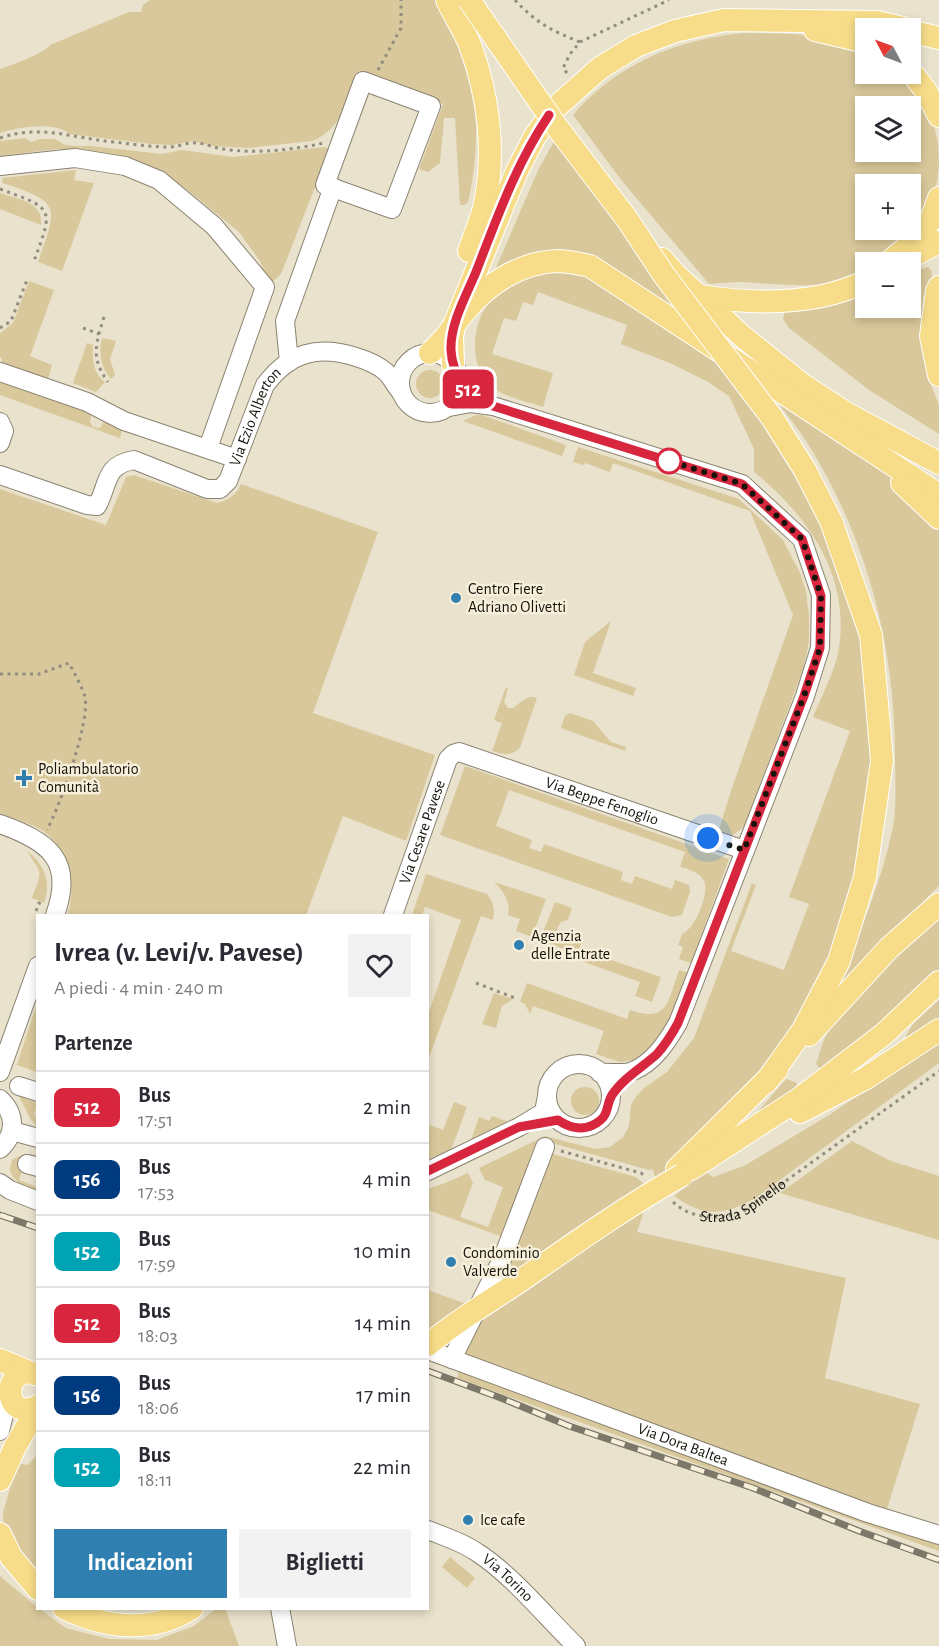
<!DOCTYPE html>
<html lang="it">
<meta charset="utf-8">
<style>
body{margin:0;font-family:"Alegreya Sans",sans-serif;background:#f2f2f3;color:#2b2b33;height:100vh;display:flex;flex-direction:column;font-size:22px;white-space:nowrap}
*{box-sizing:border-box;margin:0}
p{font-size:20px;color:#7c7c81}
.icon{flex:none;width:33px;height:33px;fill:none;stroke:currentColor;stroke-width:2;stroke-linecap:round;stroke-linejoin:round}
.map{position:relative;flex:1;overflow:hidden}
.details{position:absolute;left:36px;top:914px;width:393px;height:696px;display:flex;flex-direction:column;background:#fff;border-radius:0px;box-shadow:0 3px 9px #0003}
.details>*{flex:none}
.badge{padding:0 12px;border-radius:9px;font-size:21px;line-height:39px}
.needle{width:39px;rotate:311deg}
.buttons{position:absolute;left:855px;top:18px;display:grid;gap:12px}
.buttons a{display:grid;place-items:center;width:66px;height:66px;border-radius:0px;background:#fff;box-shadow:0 3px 9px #0003;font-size:30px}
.you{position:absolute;width:30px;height:30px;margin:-15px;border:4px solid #fff;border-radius:50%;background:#1a73e8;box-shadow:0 0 0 9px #1a73e833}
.map>.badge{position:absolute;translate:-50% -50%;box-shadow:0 0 0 3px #fff}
h2{padding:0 18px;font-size:22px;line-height:54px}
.round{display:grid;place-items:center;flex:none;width:63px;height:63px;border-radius:0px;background:#f2f2f3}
.headline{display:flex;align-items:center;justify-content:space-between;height:102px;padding:0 18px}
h1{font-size:28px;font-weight:700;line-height:45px}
.action{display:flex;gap:12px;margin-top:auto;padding:12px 18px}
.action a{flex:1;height:69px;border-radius:0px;background:#2f7fb1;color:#fff;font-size:24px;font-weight:700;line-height:69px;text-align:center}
.action a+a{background:#f2f2f3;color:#2b2b33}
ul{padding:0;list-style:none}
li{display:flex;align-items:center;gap:18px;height:72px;padding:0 18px;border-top:2px solid #e1e1e2}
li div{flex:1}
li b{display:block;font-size:22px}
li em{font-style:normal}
li .badge{min-width:66px;font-weight:700;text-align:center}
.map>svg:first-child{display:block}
.green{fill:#d9c89b;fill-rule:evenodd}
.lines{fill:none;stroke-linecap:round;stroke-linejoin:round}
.minor-casing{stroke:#8a8371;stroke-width:20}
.major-casing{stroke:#fff;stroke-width:24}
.path{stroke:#928d7e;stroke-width:3;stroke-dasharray:3 4.5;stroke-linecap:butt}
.minor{stroke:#fff;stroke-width:18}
.major{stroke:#f7dc89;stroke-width:22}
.rail-casing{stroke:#7b7769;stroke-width:7}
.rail{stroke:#f7efda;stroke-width:4.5;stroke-dasharray:14;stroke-linecap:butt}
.major-bridge-casing{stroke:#fff;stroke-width:24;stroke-linecap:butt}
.major-bridge{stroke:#f7dc89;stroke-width:22}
.line-casing{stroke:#fff;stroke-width:14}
.line{stroke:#d7263d;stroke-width:9}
.walk{stroke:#15130c;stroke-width:6;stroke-dasharray:0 10.8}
.stop-dot{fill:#fff;stroke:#d7263d;stroke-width:3}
.poi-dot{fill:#2f7fb1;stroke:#f7efda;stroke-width:2}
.labels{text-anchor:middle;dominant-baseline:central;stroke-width:5;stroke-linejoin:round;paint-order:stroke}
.street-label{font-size:16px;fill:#15130c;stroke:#f7efda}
.poi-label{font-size:16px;fill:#15130c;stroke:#f7efda;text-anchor:start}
</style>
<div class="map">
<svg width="939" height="1646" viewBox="0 0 939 1646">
<rect width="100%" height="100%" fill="#e9e2cd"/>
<!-- green -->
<g class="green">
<path d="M150 0H436C447 22 460 45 467 68 480 112 478 158 468 202L464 205H460L455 118H444C443 134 441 148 440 163L428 172 419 169 443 104 358 73C345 101 344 128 312 141L248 148 213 146 192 141 172 145 152 144 69 134C57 121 16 127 0 133V69C10 66 45 53 50 45L129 12H141L143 5Z"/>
<path d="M744 33C775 33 809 33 839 41 848 43 857 47 865 51L866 74H900L933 122 938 143 939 165 937 182 927 213 881 262H866L865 272C827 292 784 284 742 282 731 282 720 283 709 284L622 181 573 115C617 64 677 39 744 33ZM866 106H910V152H866ZM866 184H910V230H866Z"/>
<path d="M559 133 694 321 602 266 493 275 539 168Z"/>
<path d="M26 138 31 142 41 139H55L65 145 76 146H91L162 154 182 150 233 157 325 147 330 149 281 274 269 285 260 261 239 232 186 189 152 167 124 157 56 149 0 156V141Z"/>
<path d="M76 170 74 180 94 183 62 271 38 262C57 207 63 202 2 183L3 178Z"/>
<path d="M0 193C17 199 44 202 41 225L0 209Z"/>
<path d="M928 267 932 271V278L923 298 920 333 926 372 939 405V434L869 390 789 328 783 319 785 312 791 307 844 302 865 296 866 308H910L911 272Z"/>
<path d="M540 271 587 274 715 355 796 470 821 518 853 604 867 664 873 762 861 861 831 963 773 1065 660 1181 654 1175 653 1169 649 1170 541 1140 503 1237 428 1210V1189L445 1183 468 1173 473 1183 460 1217 488 1227 503 1187 485 1180 479 1168 545 1136 595 1149 610 1147 623 1137 629 1126 631 1105 635 1098 644 1088 667 1072 694 1038 752 883 756 885 731 951 784 970 809 904 789 897 850 731 813 717C823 693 838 666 840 640 847 570 805 513 754 472V449L729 396 708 382 672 364 621 344 627 325 538 292 533 305 523 302 516 321 504 318 492 354 553 373 543 407C528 402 508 398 495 389 463 366 472 309 503 289 514 282 528 277 540 271Z"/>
<path d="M29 281 54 290 30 356 52 365 47 382 1 366 2 359 0 357V333L13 323Z"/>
<path d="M102 338 116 341 110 359 115 375 111 379C101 368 98 352 102 338Z"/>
<path d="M87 343 93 345C92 360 93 373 105 382L96 392 73 383Z"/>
<circle cx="430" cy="384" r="14"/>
<path d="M0 381 92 412 90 422 93 427 100 428 104 422 123 427 120 438 0 395Z"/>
<path d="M770 393 874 461 939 526V886L839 986C859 934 882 881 893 827 897 807 895 775 895 754 895 646 866 536 808 444 797 426 783 410 770 393Z"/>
<path d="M476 415H482L566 445 562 456 463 421Z"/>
<path d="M578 447 739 499 783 540 800 573 806 591 809 617V642L803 670 744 827 730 837 717 836 732 788 793 615 750 511 613 463 610 472 585 463 584 465 573 462Z"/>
<path d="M134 475 217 503C228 501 237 494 241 484L378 532 313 713 435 755 406 841 343 816 306 915H67C77 886 70 850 43 831 31 823 14 819 0 814V489L106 525 126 477Z"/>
<path d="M611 621 593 673 636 688 633 696 574 675 585 642Z"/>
<path d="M506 687 508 688 504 702 508 708H513C521 703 526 694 537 698L520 748C511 757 502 754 492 751L502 723 494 720Z"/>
<path d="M570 713 593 721 611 742 626 747 625 751 561 728 565 716Z"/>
<path d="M465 766 729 859 691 963 679 959 683 947 678 945 682 934C695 929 710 893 704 881 700 872 688 869 680 867L685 852 509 790 496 826 532 840 529 848 541 852 544 844 623 872 621 880 632 884 635 876 672 889 675 880 689 885 690 892 682 915 672 917 440 835Z"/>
<path d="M27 851C44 864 52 882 44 903L32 898C43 868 42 876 27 851Z"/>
<path d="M426 874 487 894C494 903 495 909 493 920L481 916 428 1060V1015L461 920 425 907 422 915H412Z"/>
<path d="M494 882 546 899 532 937 516 931 520 919 508 915C511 901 503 891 494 882Z"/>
<path d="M555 902 572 908 568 920 561 922C550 935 563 950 578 940L582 942 579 949 661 977 652 1002 635 996 640 982 581 961 583 956 540 940Z"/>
<path d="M939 912V974L826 1075 816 1064C820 1052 823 1039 830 1029 857 984 902 949 939 912Z"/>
<path d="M679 970 688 973 670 1024 646 1052 634 1060 620 1062 596 1054 604 1031 533 1006 530 1014 525 1004 520 1002 527 983 627 1019 630 1010C669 1024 668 1000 679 970Z"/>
<path d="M494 993 513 999 502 1006 496 1028 482 1024Z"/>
<path d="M939 1000V1022L907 1039 906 1036 913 1024Z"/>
<path d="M37 1003 38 1072H37L17 1065Z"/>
<path d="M939 1041V1063L754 1199C723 1215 704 1218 674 1196L706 1172 713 1177 744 1166 829 1115Z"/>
<path d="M786 1079 797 1083 796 1088 756 1114Z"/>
<circle cx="585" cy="1101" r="14"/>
<path d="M19 1096 37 1103 34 1115 37 1116V1127L30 1118Z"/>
<path d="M454 1102 467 1107 451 1150 428 1159V1131L430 1125 443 1130Z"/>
<path d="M492 1116 509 1122 471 1140 479 1117 489 1121Z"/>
<path d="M852 1141 891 1161 939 1176V1240L780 1193Z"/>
<path d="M549 1153 636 1177 651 1190 637 1232 846 1278 825 1378 920 1404 886 1512 462 1354Z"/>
<path d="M25 1154 37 1155V1160L27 1157 19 1180 37 1187V1193L17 1184V1181C10 1174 8 1169 13 1159Z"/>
<path d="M428 1290 472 1306 428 1342Z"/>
<path d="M460 1368 939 1540V1551L457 1378Z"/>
<path d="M37 1455V1578L4 1526 3 1513 17 1463 28 1465Z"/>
<path d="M450 1557 475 1578 467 1588 442 1567Z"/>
<path d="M0 1576 38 1608 66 1628 109 1639 157 1640 194 1626 217 1608H225L239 1646H0Z"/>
</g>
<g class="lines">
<!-- minor casing -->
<g class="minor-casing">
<g id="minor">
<path d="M363 81 431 106 392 209 325 185Z"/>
<path d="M0 166 75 158 125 166 159 180 214 226 265 287 208 448"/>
<circle cx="430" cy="383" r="30"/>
<path d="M289 362 285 321 333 187"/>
<path d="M0 372 87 402 124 421 237 459"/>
<path d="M449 407 471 403 493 406 742 484 802 539 821 595 820 648 805 696 678 1023C667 1042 654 1062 633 1071 625 1075 610 1072 600 1073"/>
<path d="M0 422 4 431 0 443"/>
<path id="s2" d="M0 475 87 505 97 506C109 484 104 465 134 460L207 489H220L228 481 265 385C290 352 318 345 356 357 366 360 378 365 386 372 391 377 395 385 400 391"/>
<path d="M0 824C48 841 75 860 55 915"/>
<path id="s3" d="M393 915 448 759 453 754 459 752 744 850"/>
<circle cx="579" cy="1096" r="32"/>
<path d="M0 1072 38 966"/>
<path d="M19 1086 38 1092"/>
<path d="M0 1099C16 1114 16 1134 0 1149"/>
<path d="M12 1131 38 1138"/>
<path d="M27 1164 38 1167"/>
<path d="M428 1171 519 1127 544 1112 547 1096"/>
<path d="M0 1183 10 1190 38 1201"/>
<path id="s4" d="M428 1350 868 1513 939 1535"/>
<path d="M452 1359 503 1257 545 1147"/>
<path d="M0 1431 8 1398"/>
<path id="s5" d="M428 1530C445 1537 463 1542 478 1553 512 1575 546 1617 576 1646"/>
<path d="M280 1608 287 1646"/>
</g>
</g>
<!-- major casing -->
<g class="major-casing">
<g id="major">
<path d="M447 0C454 15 464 30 470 45 489 96 496 154 484 208 480 222 474 237 469 251"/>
<path d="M815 30 866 42"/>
<path d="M910 31 939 38"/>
<path d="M910 70 926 91 939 116"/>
<path d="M662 259 675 274 742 336 803 385 846 413 939 463"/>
<path d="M889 262 912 243 931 220 939 198"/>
<path d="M901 262 939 242"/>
<path d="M939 287 937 291 931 336 939 375"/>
<path d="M699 296C752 304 816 306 866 281"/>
<path d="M430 353C446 340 453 325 466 310 489 283 521 262 558 261 568 261 580 264 590 266L939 495"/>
<path d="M453 364 452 336 455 323 517 171 534 138 554 109 600 68 636 46 675 31 724 20 877 22 903 28"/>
<path d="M902 483 939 518"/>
<path d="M809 1035 889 948 939 904"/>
<path d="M766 1082 803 1030 839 961 865 877 882 761 871 635 831 521"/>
<path d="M800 1112 866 1078 939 1030"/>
<path d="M677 1169 777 1070"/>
<path d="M691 1169 799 1099 884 1034 939 982"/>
<path d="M0 1360 34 1374"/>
<path d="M27 1372C0 1376 7 1422 38 1406"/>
<path d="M0 1480 15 1447 38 1407"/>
<path d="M0 1534 11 1557 38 1589"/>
<path d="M64 1608C105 1628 152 1634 192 1608"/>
</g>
</g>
<!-- path -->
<g class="path">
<path d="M515 0C535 22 552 31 580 42"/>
<path d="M378 70 401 28V0"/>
<path d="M567 73 563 68 570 54 580 42 669 0"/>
<path d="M0 138C41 124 72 138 114 142 132 144 150 147 169 147 178 147 187 142 196 143 205 143 214 148 223 149 255 154 292 150 324 143"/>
<path d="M0 189C54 209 54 207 34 261"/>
<path d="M104 317C96 344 90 357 108 382"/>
<path d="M0 328 11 321 27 280"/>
<path d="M83 328 99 334"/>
<path d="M0 674H39L69 663C74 673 82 686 85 697 90 723 60 805 47 830"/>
<path d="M36 911 39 903 41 904"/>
<path d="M476 983 515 998"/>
<path d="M561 1151 641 1173 646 1177"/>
<path id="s1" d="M673 1202C691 1219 718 1220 741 1213L939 1071"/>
</g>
<!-- minor -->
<use href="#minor" class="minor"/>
<!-- major -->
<use href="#major" class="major"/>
<!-- rail casing -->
<g class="rail-casing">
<g id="rail">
<path d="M0 1215 38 1228"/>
<path d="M428 1371 501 1398 569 1426 753 1488 859 1531 939 1560"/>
</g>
</g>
<!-- rail -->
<use href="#rail" class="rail"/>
<!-- major-bridge casing -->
<g class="major-bridge-casing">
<g id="major-bridge">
<path d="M469 0 557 127 627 219 664 275 773 419 805 470 831 521"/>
<path d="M428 1345C457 1320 491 1301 523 1279 575 1243 627 1206 682 1175"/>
</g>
</g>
<!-- major-bridge -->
<use href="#major-bridge" class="major-bridge"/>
</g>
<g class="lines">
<!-- line casing -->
<g class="line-casing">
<path id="line" d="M428 1171 519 1127 558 1120C568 1127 581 1131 593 1125 611 1116 605 1106 612 1095 623 1078 643 1067 657 1054 666 1044 672 1034 678 1023L804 696 820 648 821 596 802 539 742 484 493 406C470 396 452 376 451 350 450 324 466 296 476 272 497 218 516 164 549 115"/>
</g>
<!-- line -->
<use href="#line" class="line"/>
<!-- walk -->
<path class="walk" d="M669 461 666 460 742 484 802 539 821 596 820 648 804 696 744 850 708 838"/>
</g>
<!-- markers -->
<circle class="stop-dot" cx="669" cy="461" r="12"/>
<g class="poi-dot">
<circle cx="456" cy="598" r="6"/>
<path d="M21 769h6v6h6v6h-6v6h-6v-6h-6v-6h6z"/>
<circle cx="519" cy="945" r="6"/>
<circle cx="451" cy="1262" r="6"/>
<circle cx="468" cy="1520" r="6"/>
</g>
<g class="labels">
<!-- street labels -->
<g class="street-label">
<text stroke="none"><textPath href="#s2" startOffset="338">Via Ezio Alberton</textPath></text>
<text stroke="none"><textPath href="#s3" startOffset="330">Via Beppe Fenoglio</textPath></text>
<text stroke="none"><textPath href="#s3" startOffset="88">Via Cesare Pavese</textPath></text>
<text stroke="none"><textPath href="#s1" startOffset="78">Strada Spinello</textPath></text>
<text stroke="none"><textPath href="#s4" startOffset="272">Via Dora Baltea</textPath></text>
<text stroke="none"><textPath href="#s5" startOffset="94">Via Torino</textPath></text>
</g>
<!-- poi labels -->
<g class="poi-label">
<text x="468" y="589">Centro Fiere<tspan x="468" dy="18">Adriano Olivetti</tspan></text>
<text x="38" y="769">Poliambulatorio<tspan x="38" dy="18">Comunità</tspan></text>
<text x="531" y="936">Agenzia<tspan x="531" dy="18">delle Entrate</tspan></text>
<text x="463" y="1253">Condominio<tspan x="463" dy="18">Valverde</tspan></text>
<text x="480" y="1520">Ice cafe</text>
</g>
</g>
</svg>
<div class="buttons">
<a><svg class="needle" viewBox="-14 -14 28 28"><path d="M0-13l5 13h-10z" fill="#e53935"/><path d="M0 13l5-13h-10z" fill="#7c7c81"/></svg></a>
<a><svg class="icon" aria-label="layers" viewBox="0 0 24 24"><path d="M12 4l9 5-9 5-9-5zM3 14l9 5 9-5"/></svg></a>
<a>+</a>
<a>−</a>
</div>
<div class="you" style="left:708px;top:838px"></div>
<b class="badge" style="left:468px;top:389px;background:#d7263d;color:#fff">512</b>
<section class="details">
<div class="headline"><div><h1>Ivrea (v. Levi/v. Pavese)</h1><p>A piedi · 4 min · 240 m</p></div><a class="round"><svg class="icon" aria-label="heart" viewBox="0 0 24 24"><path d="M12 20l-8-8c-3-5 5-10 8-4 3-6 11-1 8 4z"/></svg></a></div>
<h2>Partenze</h2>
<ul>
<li><span class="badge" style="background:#d7263d;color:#fff">512</span><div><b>Bus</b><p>17:51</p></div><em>2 min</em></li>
<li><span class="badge" style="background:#003b80;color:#fff">156</span><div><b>Bus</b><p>17:53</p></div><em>4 min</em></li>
<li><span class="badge" style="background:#00a3b4;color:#fff">152</span><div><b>Bus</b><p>17:59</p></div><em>10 min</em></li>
<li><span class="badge" style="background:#d7263d;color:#fff">512</span><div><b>Bus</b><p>18:03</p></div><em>14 min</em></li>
<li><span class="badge" style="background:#003b80;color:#fff">156</span><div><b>Bus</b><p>18:06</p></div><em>17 min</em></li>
<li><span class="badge" style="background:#00a3b4;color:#fff">152</span><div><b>Bus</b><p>18:11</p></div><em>22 min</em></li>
</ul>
<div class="action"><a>Indicazioni</a><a>Biglietti</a></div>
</section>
</div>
